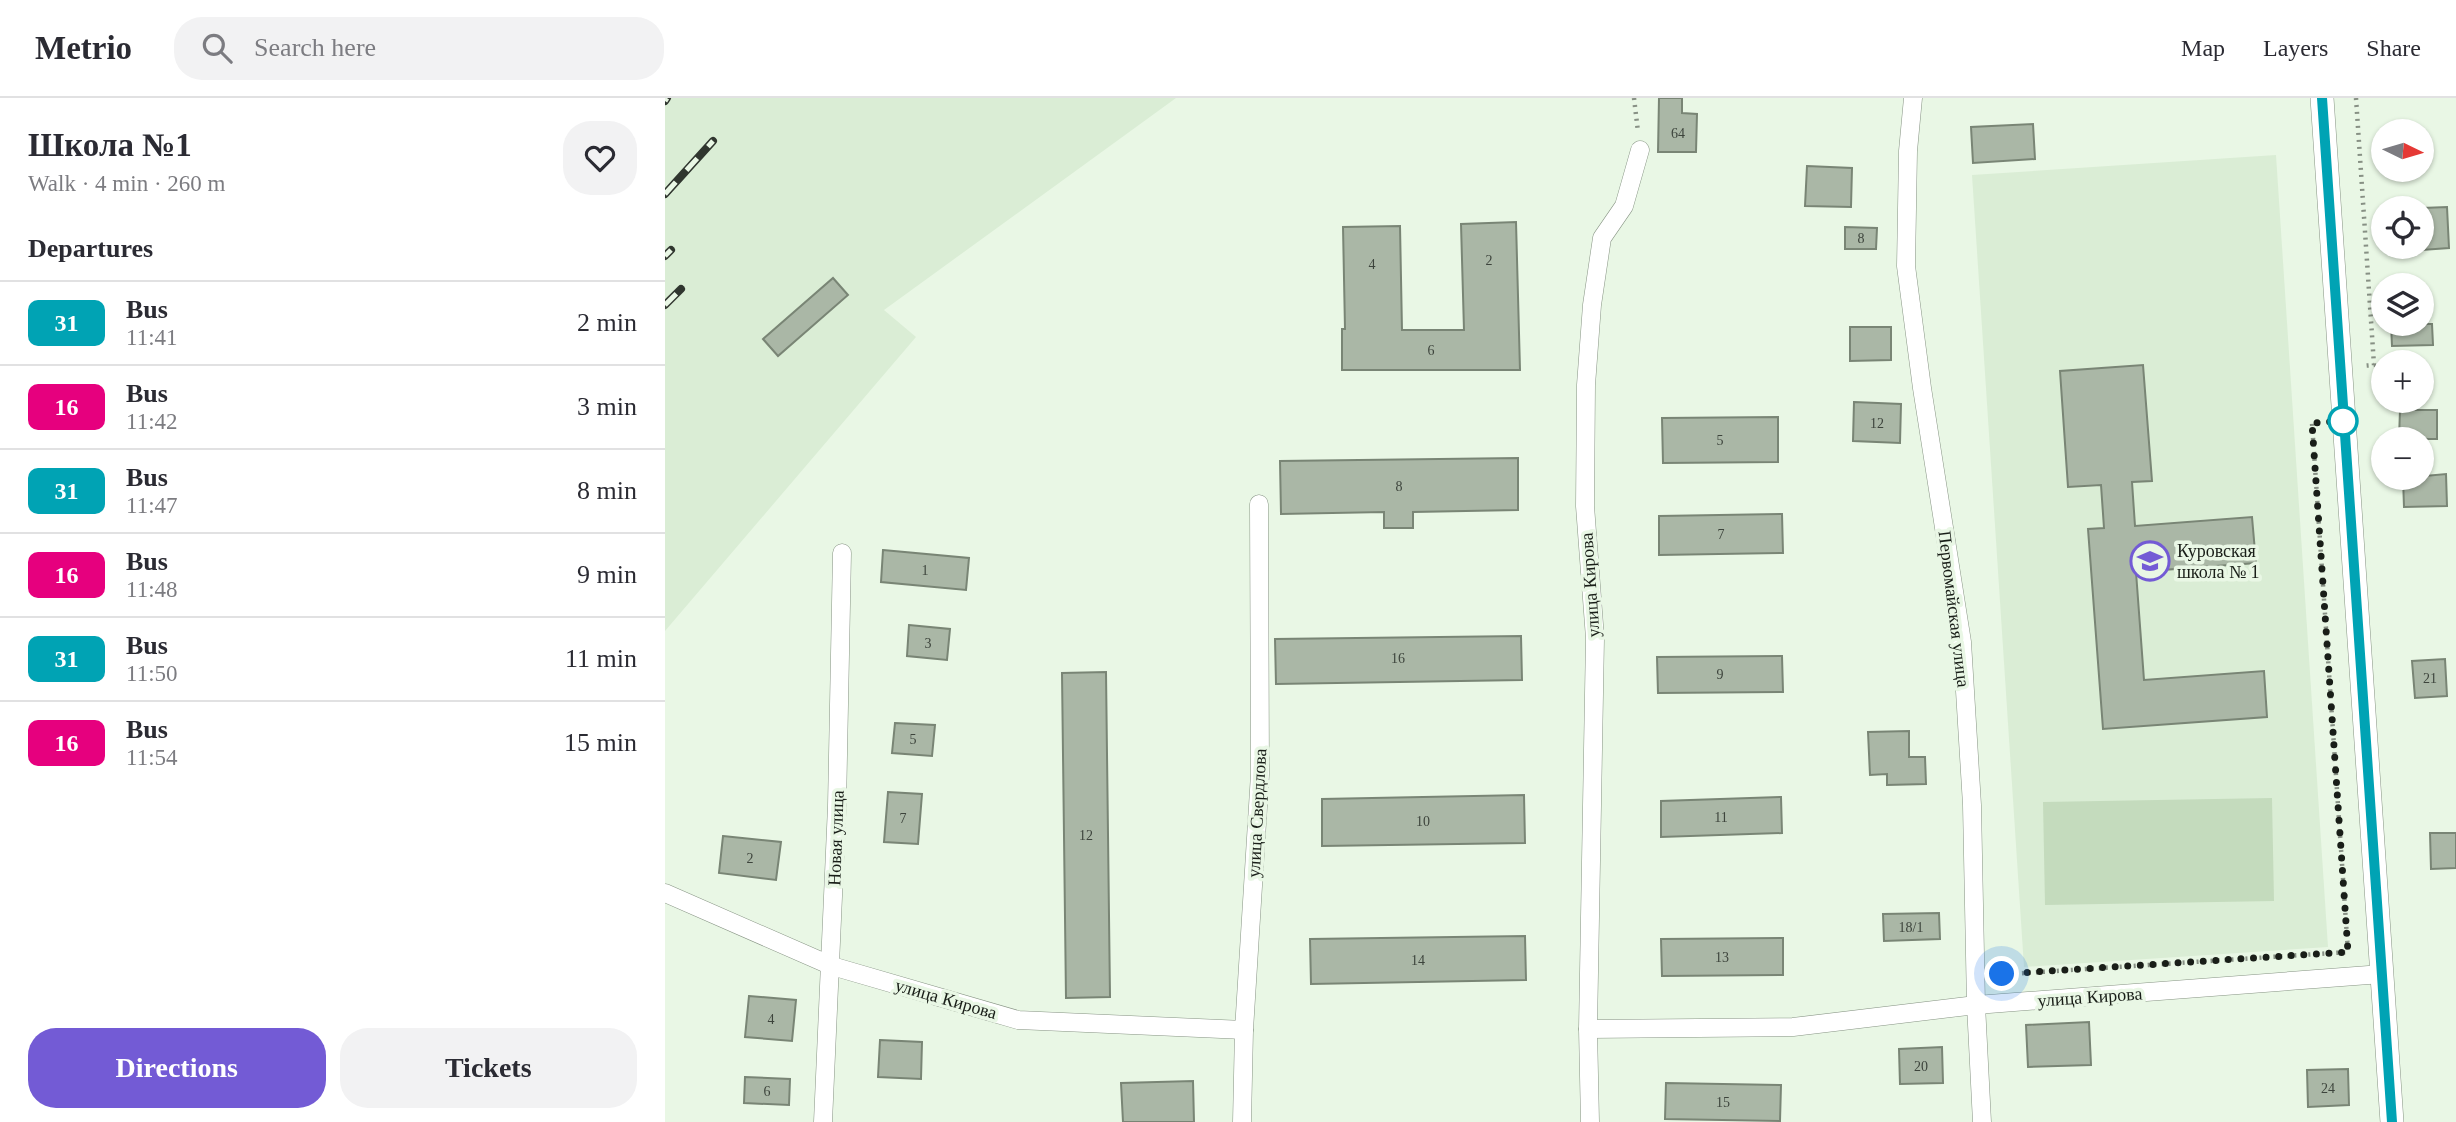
<!DOCTYPE html>
<meta charset="utf-8">
<style>
body{margin:0;font-family:"Times New Roman",serif;background:#f2f2f3;color:#2b2b33;height:100vh;display:flex;flex-direction:column;font-size:26px;white-space:nowrap}
*{box-sizing:border-box;margin:0}
p{font-size:23px;color:#7c7c81}
.icon{flex:none;width:38px;height:38px;fill:none;stroke:currentColor;stroke-width:2;stroke-linecap:round;stroke-linejoin:round}
.map{position:relative;flex:1;overflow:hidden}
.details{display:flex;flex-direction:column;background:#fff;width:665px}
.details>*{flex:none}
.badge{padding:0 14px;border-radius:10px;font-size:24px;line-height:46px}
.needle{width:46px;rotate:95deg}
.buttons{position:absolute;left:1706px;top:21px;display:grid;gap:14px}
.buttons a{display:grid;place-items:center;width:63px;height:63px;border-radius:50%;background:#fff;box-shadow:0 2px 5px #0004;font-size:35px}
.you{position:absolute;width:35px;height:35px;margin:-18px;border:5px solid #fff;border-radius:50%;background:#1a73e8;box-shadow:0 0 0 10px #1a73e833}
.map>.badge{position:absolute;translate:-50% -50%;box-shadow:0 0 0 4px #fff}
h2{padding:0 28px;font-size:26px;line-height:63px}
.round{display:grid;place-items:center;flex:none;width:74px;height:74px;border-radius:28px;background:#f2f2f3}
.head{display:flex;align-items:center;justify-content:space-between;height:119px;padding:0 28px}
h1{font-size:33px;font-weight:700;line-height:52px}
.primary-button{display:flex;gap:14px;margin-top:auto;padding:14px 28px}
.primary-button a{flex:1;height:80px;border-radius:28px;background:#735bd5;color:#fff;font-size:28px;font-weight:700;line-height:80px;text-align:center}
.primary-button a+a{background:#f2f2f3;color:#2b2b33}
ul{padding:0;list-style:none}
li{display:flex;align-items:center;gap:21px;height:84px;padding:0 28px;border-top:2px solid #e1e1e2}
li div{flex:1}
li b{display:block;font-size:26px}
li em{font-style:normal}
li .badge{min-width:77px;font-weight:700;text-align:center}
header{display:flex;align-items:center;gap:42px;box-sizing:border-box;height:98px;padding:0 35px;background:#fff;border-bottom:2px solid #e1e1e2}
header strong{font-size:33px}
nav{display:flex;gap:38px;margin-inline-start:auto;font-size:24px}
.search{width:490px;height:63px;background:#f2f2f3;display:flex;align-items:center;gap:18px;box-sizing:border-box;padding:0 24px;border-radius:28px;color:#7c7c81;font-size:26px}
main{display:flex;flex:1;min-height:0}
.map>svg:first-child{display:block}
.built{fill:#daedd5}
.green{fill:#c4dbbd}
.building{fill:#aab7a6;stroke:#798575;stroke-width:2}
.lines{fill:none;stroke-linecap:round;stroke-linejoin:round}
.minor-casing{stroke:#879484;stroke-width:19}
.tertiary-casing{stroke:#879484;stroke-width:24}
.path{stroke:#879084;stroke-width:4.5;stroke-dasharray:2 5;stroke-linecap:butt}
.minor{stroke:#fff;stroke-width:18}
.tertiary{stroke:#fff;stroke-width:23}
.rail-casing{stroke:#30362f;stroke-width:8}
.rail{stroke:#e9f7e5;stroke-width:5;stroke-dasharray:16;stroke-linecap:butt}
.line-casing{stroke:#fff;stroke-width:16}
.line{stroke:#00a3b4;stroke-width:10}
.walk{stroke:#191e18;stroke-width:7;stroke-dasharray:0 12.6}
.stop-dot{fill:#fff;stroke:#00a3b4;stroke-width:3.5}
.labels{text-anchor:middle;dominant-baseline:central;stroke-width:7;stroke-linejoin:round;paint-order:stroke}
.number-label{font-size:14px;fill:#3d443c}
.poi-label{font-size:18px;fill:#191e18;stroke:#e9f7e5;text-anchor:start}
.street-label{font-size:18px;fill:#191e18;stroke:#e9f7e5}
</style>
<header>
<strong>Metrio</strong>
<div class="search"><svg class="icon" aria-label="search" viewBox="0 0 24 24"><circle cx="10" cy="10" r="6"/><path d="M15 15l6 6"/></svg>Search here</div>
<nav><a>Map</a><a>Layers</a><a>Share</a></nav>
</header>
<main>
<section class="details">
<div class="head"><div><h1>Школа №1</h1><p>Walk · 4 min · 260 m</p></div><a class="round"><svg class="icon" aria-label="heart" viewBox="0 0 24 24"><path d="M12 20l-8-8c-3-5 5-10 8-4 3-6 11-1 8 4z"/></svg></a></div>
<h2>Departures</h2>
<ul>
<li><span class="badge" style="background:#00a3b4;color:#fff">31</span><div><b>Bus</b><p>11:41</p></div><em>2 min</em></li>
<li><span class="badge" style="background:#e6007e;color:#fff">16</span><div><b>Bus</b><p>11:42</p></div><em>3 min</em></li>
<li><span class="badge" style="background:#00a3b4;color:#fff">31</span><div><b>Bus</b><p>11:47</p></div><em>8 min</em></li>
<li><span class="badge" style="background:#e6007e;color:#fff">16</span><div><b>Bus</b><p>11:48</p></div><em>9 min</em></li>
<li><span class="badge" style="background:#00a3b4;color:#fff">31</span><div><b>Bus</b><p>11:50</p></div><em>11 min</em></li>
<li><span class="badge" style="background:#e6007e;color:#fff">16</span><div><b>Bus</b><p>11:54</p></div><em>15 min</em></li>
</ul>
<div class="primary-button"><a>Directions</a><a>Tickets</a></div>
</section>
<div class="map">
<svg width="1791" height="1024" viewBox="0 0 1791 1024">
<rect width="100%" height="100%" fill="#e9f7e5"/>
<!-- built -->
<g class="built">
<path d="M0 0H511L219 212 251 239 0 533Z"/>
<path d="M1611 57 1663 849 1359 869 1307 77Z"/>
</g>
<!-- green -->
<path class="green" d="M1607 700 1609 803 1380 807 1378 704Z"/>
<!-- building -->
<g class="building">
<path d="M994 0H1017V15L1032 16 1031 54H993Z"/>
<path d="M1368 26 1370 61 1308 65 1306 29Z"/>
<path d="M1142 68 1187 70 1186 109 1140 108Z"/>
<path d="M1782 109 1784 150 1757 152V110Z"/>
<path d="M851 124 855 272H677V231H680L678 129 735 128 737 232H799L796 126Z"/>
<path d="M1180 129 1212 130 1211 151H1180Z"/>
<path d="M168 180 183 197 113 258 98 241Z"/>
<path d="M1726 226H1767L1768 247 1727 248Z"/>
<path d="M1185 229H1226V262L1185 263Z"/>
<path d="M1478 267 1487 383 1467 384 1470 428 1587 419 1591 465 1471 474 1479 582 1599 573 1602 619 1438 631 1423 431 1439 430 1436 387 1403 389 1395 273Z"/>
<path d="M1189 304 1236 306 1235 345 1188 343Z"/>
<path d="M1735 312H1772V341H1734Z"/>
<path d="M1113 319V364L998 365 997 320Z"/>
<path d="M853 360V412L748 414V430H719V414L616 416 615 363Z"/>
<path d="M1781 376 1782 408 1739 409 1738 380Z"/>
<path d="M1117 416 1118 455 994 457V418Z"/>
<path d="M218 452 304 460 301 492 216 484Z"/>
<path d="M244 527 285 531 282 562 242 558Z"/>
<path d="M856 538 857 582 611 586 610 541Z"/>
<path d="M1117 558 1118 594 993 595 992 559Z"/>
<path d="M1780 561 1782 598 1750 600 1747 563Z"/>
<path d="M441 574 445 899 401 900 397 575Z"/>
<path d="M230 625 270 627 267 658 227 655Z"/>
<path d="M1244 633V659H1260L1261 686 1222 687V676L1205 677 1203 634Z"/>
<path d="M223 694 257 696 253 746 219 744Z"/>
<path d="M859 697 860 745 657 748V701Z"/>
<path d="M1116 699 1117 735 996 739V703Z"/>
<path d="M1765 735H1791V770L1766 771Z"/>
<path d="M58 738 116 744 111 782 54 775Z"/>
<path d="M1274 815 1275 841 1219 843 1218 816Z"/>
<path d="M860 838 861 882 646 886 645 841Z"/>
<path d="M1118 840V877L997 878 996 841Z"/>
<path d="M84 898 131 902 127 943 80 939Z"/>
<path d="M1424 924 1426 967 1363 969 1361 927Z"/>
<path d="M215 942 257 944 256 981 213 979Z"/>
<path d="M1277 949 1278 985 1235 986 1234 951Z"/>
<path d="M1683 971 1684 1007 1643 1009 1642 972Z"/>
<path d="M80 979 125 981 124 1007 79 1005Z"/>
<path d="M528 983 529 1024H458L456 985Z"/>
<path d="M1001 985 1116 987 1115 1023 1000 1021Z"/>
</g>
<g class="lines">
<!-- minor casing -->
<g class="minor-casing">
<g id="minor">
<path d="M1248 0 1243 53 1241 168 1257 290 1297 544 1307 707 1311 907 1317 1024"/>
<path d="M0 795 167 868 353 922 579 932"/>
<path d="M923 931 1128 929 1311 907 1717 876"/>
<path d="M158 1024 172 708 177 455"/>
<path d="M577 1024 579 932 595 676 594 406"/>
<path d="M925 1024 923 931 930 540 920 408 921 287 927 207 937 140 959 108 975 52"/>
</g>
</g>
<!-- tertiary casing -->
<g class="tertiary-casing">
<path id="tertiary" d="M1657 0 1727 1024"/>
</g>
<!-- path -->
<g class="path">
<path d="M969 0 973 34"/>
<path d="M1691 0 1709 267 1697 268"/>
<path d="M1329 877 1683 854 1647 325"/>
</g>
<!-- minor -->
<use href="#minor" class="minor"/>
<!-- tertiary -->
<use href="#tertiary" class="tertiary"/>
<!-- rail casing -->
<g class="rail-casing">
<g id="rail">
<path d="M0 3 2 0"/>
<path d="M0 96 48 43"/>
<path d="M0 158 6 152"/>
<path d="M0 207 16 191"/>
</g>
</g>
<!-- rail -->
<use href="#rail" class="rail"/>
</g>
<g class="lines">
<!-- line casing -->
<g class="line-casing">
<path id="line" d="M1657 0 1727 1024"/>
</g>
<!-- line -->
<use href="#line" class="line"/>
<!-- walk -->
<path class="walk" d="M1337 876 1683 854 1647 325 1678 323"/>
</g>
<!-- icons -->
<defs>
<g id="school-ring" transform="scale(2.0125)"><circle r="9.5" fill="#e9f7e5" stroke="#735bd5" stroke-width="1.5"/><path d="M0-5L7-2L0 1L-7-2ZM-4 1L0 2.5L4 1V4Q0 6-4 4Z" fill="#735bd5"/></g>
</defs>
<g fill-rule="evenodd">
<use href="#school-ring" x="1485" y="463"/>
</g>
<!-- markers -->
<circle class="stop-dot" cx="1678" cy="323" r="14"/>
<g class="labels">
<!-- number labels -->
<g class="number-label">
<text x="1013" y="35">64</text>
<text x="1196" y="140">8</text>
<text x="824" y="162">2</text>
<text x="707" y="166">4</text>
<text x="766" y="252">6</text>
<text x="1212" y="325">12</text>
<text x="1055" y="342">5</text>
<text x="734" y="388">8</text>
<text x="1056" y="436">7</text>
<text x="260" y="472">1</text>
<text x="263" y="545">3</text>
<text x="733" y="560">16</text>
<text x="1055" y="576">9</text>
<text x="1765" y="580">21</text>
<text x="248" y="641">5</text>
<text x="1056" y="719">11</text>
<text x="238" y="720">7</text>
<text x="758" y="723">10</text>
<text x="421" y="737">12</text>
<text x="85" y="760">2</text>
<text x="1246" y="829">18/1</text>
<text x="1057" y="859">13</text>
<text x="753" y="862">14</text>
<text x="106" y="921">4</text>
<text x="1256" y="968">20</text>
<text x="1663" y="990">24</text>
<text x="102" y="993">6</text>
<text x="1058" y="1004">15</text>
</g>
<!-- poi labels -->
<g class="poi-label">
<text x="1512" y="453">Куровская<tspan x="1512" dy="21">школа № 1</tspan></text>
</g>
<!-- street labels -->
<g class="street-label">
<text transform="translate(925 487) rotate(-94)">улица Кирова</text>
<text transform="translate(1289 511) rotate(83)">Первомайская улица</text>
<text transform="translate(592 715) rotate(-87)">улица Свердлова</text>
<text transform="translate(171 740) rotate(-88)">Новая улица</text>
<text transform="translate(1425 899) rotate(-4)">улица Кирова</text>
<text transform="translate(281 901) rotate(16)">улица Кирова</text>
</g>
</g>
</svg>
<div class="buttons">
<a><svg class="needle" viewBox="-14 -14 28 28"><path d="M0-13l5 13h-10z" fill="#e53935"/><path d="M0 13l5-13h-10z" fill="#7c7c81"/></svg></a>
<a><svg class="icon" aria-label="locate" viewBox="0 0 24 24"><circle cx="12" cy="12" r="6"/><path d="M12 2v4M12 18v4M2 12h4M18 12h4"/></svg></a>
<a><svg class="icon" aria-label="layers" viewBox="0 0 24 24"><path d="M12 4l9 5-9 5-9-5zM3 14l9 5 9-5"/></svg></a>
<a>+</a>
<a>−</a>
</div>
<div class="you" style="left:1337px;top:876px"></div>
</div>
</main>
